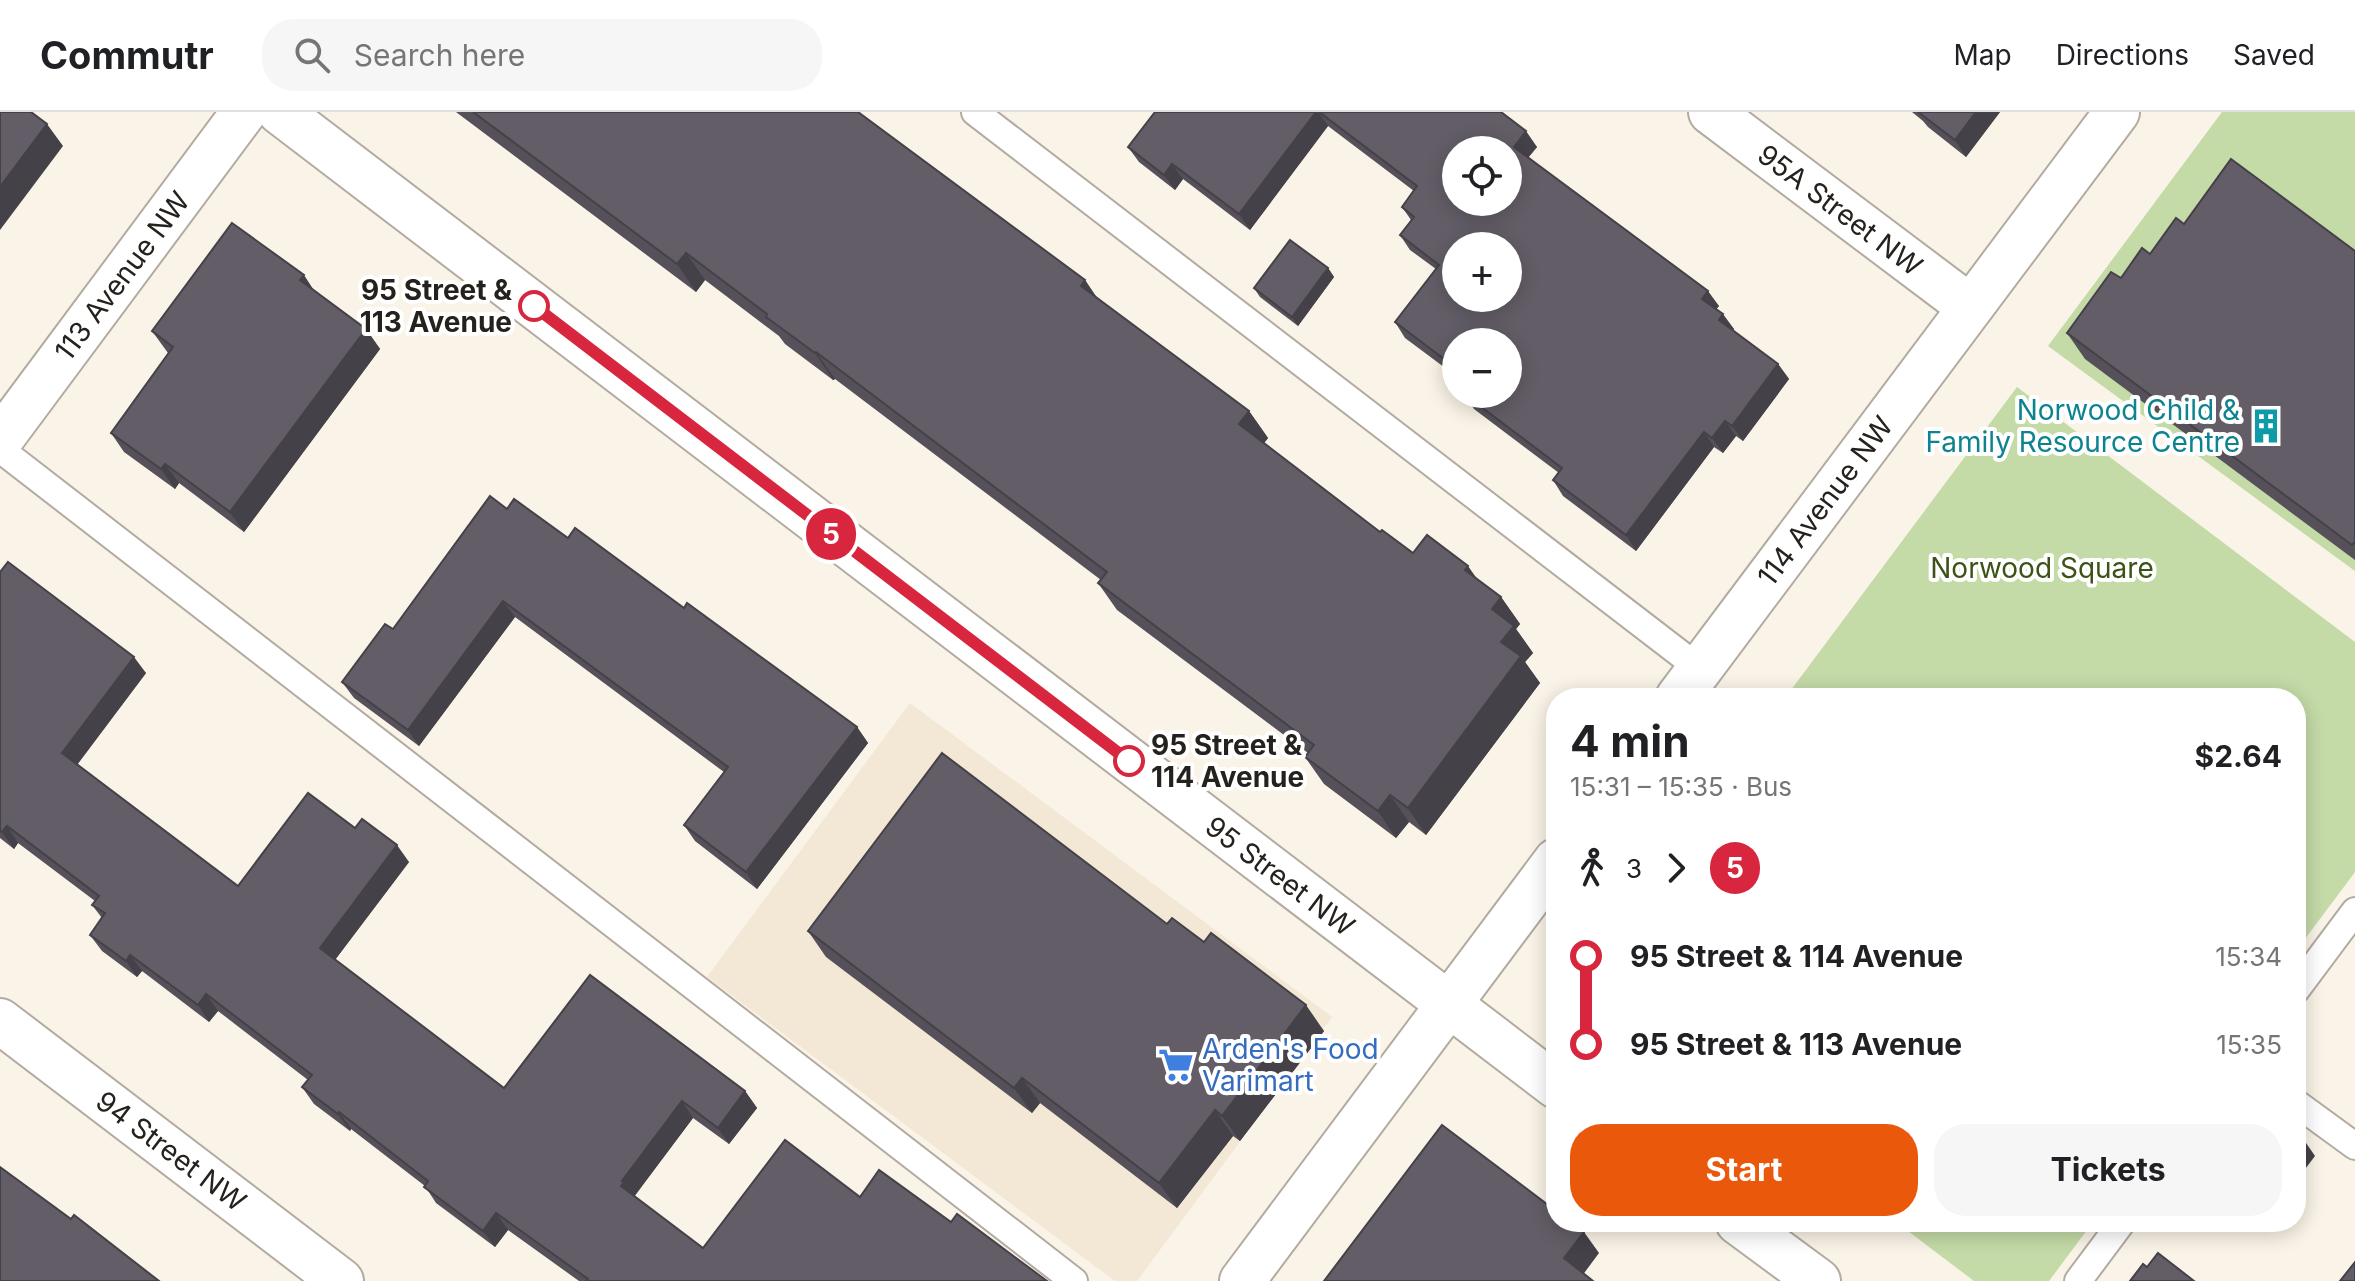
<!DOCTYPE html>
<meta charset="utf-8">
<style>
body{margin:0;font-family:Inter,sans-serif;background:#f6f6f6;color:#202124;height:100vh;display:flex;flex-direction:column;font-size:30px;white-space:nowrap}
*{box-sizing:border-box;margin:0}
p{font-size:26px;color:#757577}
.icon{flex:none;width:44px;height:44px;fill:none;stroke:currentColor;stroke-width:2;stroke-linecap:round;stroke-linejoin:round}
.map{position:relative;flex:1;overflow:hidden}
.drawer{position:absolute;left:1546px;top:576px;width:760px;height:544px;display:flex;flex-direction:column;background:#fff;border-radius:32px;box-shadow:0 4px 20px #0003}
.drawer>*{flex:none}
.badge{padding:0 16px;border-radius:26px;font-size:28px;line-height:52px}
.fabs{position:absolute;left:1442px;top:24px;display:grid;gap:16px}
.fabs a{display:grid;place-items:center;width:80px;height:80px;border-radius:50%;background:#fff;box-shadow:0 4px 20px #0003;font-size:40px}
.map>.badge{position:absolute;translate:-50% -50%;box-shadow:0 0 0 4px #fff}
.legs{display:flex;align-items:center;gap:12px;height:88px;padding:0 24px;font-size:26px}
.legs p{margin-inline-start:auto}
.overview{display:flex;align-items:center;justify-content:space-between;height:136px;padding:0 24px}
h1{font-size:44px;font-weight:700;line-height:60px}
.action{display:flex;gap:16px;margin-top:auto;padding:16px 24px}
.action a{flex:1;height:92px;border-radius:32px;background:#ea580c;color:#fff;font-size:32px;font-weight:700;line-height:92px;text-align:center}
.action a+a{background:#f6f6f6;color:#202124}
ul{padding:0 24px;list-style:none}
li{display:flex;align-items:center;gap:28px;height:88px;font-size:30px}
li i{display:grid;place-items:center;width:12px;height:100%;margin:0 10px;background:currentColor}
li i::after{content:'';width:20px;height:20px;margin:-10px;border:6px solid;border-radius:50%;background:#fff}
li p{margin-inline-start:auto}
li:first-child i{background:linear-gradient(#0000 50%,currentColor 0)}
li:last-child i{background:linear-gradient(currentColor 50%,#0000 0)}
header{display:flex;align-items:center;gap:48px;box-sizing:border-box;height:112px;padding:0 40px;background:#fff;border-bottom:2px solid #e0e0e0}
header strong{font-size:38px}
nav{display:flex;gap:44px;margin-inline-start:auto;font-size:28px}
.search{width:560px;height:72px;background:#f6f6f6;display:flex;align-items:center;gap:20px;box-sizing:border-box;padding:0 28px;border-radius:32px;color:#757577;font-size:30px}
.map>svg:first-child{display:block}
.built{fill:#f3e7d5}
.green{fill:#c4daa7}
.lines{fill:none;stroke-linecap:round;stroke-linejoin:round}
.lane-casing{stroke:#b3aba1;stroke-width:30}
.street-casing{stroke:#b3aba1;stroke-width:48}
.secondary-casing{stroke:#b3aba1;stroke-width:48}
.lane{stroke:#fff;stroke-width:26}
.street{stroke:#fff;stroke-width:44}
.secondary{stroke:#fff;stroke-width:44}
.wall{fill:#555059}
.shaded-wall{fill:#454148}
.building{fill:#635d67;stroke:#454148;stroke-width:2;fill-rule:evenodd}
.line-1-casing{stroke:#fff;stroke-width:18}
.line-1{stroke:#d7263d;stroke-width:12}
.stop-1-dot{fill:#fff;stroke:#d7263d;stroke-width:4}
.labels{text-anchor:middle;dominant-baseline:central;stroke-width:8;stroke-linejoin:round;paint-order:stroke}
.street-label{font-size:28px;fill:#25221e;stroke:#fff}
.stop-label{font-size:28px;font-weight:bold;fill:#25221e;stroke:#fff;text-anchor:end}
.culture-label{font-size:28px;fill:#0d838f;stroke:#fff;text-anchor:end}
.park-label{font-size:28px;fill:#3d5216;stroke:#fff}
.shop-label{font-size:28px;fill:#366cbe;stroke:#fff;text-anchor:start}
</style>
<header>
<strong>Commutr</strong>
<div class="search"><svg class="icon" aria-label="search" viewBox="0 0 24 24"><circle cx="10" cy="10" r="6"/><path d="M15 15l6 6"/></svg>Search here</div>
<nav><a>Map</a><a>Directions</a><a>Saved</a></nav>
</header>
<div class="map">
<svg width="2355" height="1169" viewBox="0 0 2355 1169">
<rect width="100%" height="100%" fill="#faf3e7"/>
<!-- built -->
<path class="built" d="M910 591 1332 905 1137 1169H1115L707 865Z"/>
<!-- green -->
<g class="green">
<path d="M2222 0H2355V459L2048 234Z"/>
<path d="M2017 275 2355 530V760L2296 839V586H1785Z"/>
<path d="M1896 1110H2093L2049 1169H1974Z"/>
</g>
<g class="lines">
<!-- lane casing -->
<g class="lane-casing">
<g id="lane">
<path d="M975 0 1700 557"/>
<path d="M0 337 1074 1169"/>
<path d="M2296 878 2355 799"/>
<path d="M2296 991 2355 1034"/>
<path d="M2078 1169 2122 1110"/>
</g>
</g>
<!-- street casing -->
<g class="street-casing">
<g id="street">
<path d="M1711 0 1970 195"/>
<path d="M0 328 244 0"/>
<path d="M1678 586 2117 0"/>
<path d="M0 909 341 1169"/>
<path d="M1242 1169 1556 749"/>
</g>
</g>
<!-- secondary casing -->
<g class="secondary-casing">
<g id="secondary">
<path d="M280 0 1556 974"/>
<path d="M1738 1110 1818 1169"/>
</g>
</g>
<!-- lane -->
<use href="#lane" class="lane"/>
<!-- street -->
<use href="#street" class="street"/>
<!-- secondary -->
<use href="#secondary" class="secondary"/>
</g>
<!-- wall -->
<g class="wall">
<path d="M456 0H858L1085 168 1096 185 1249 299 1268 326 1264 331 1380 420 1413 441 1477 467 1501 485 1520 512 1516 517 1533 541 1525 550 1540 571 1426 723 1409 710 1396 726 1324 672 1305 645 1308 641 1117 498 1098 471 1101 468 835 267 833 268 785 232 779 224 705 168 696 180Z"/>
<path d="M1155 0H1501L1537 35 1528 46 1719 194 1716 197 1734 217 1733 218 1778 252 1789 267 1743 329 1736 324 1723 341 1714 335 1636 439 1563 384 1553 368 1559 361 1474 297 1464 282H1508L1456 230V264L1405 226 1395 210 1436 157 1410 138 1400 123 1411 108 1402 95 1414 79 1328 14 1250 118 1183 67 1175 78 1139 50 1128 35Z"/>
<path d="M1912 0H2000L1966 45 1928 15 1923 9Z"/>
<path d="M2184 112 2355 139V448L2085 247 2067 221Z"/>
<path d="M1328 156 1334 165 1298 214 1260 185 1254 176Z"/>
<path d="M315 180 366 217 380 237 244 420 179 371 175 377 124 340 111 321 168 241 152 219Z"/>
<path d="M507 397 568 426 684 496 857 615 868 631 757 777 695 729 684 713 724 660 515 505 419 634 354 586 342 570Z"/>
<path d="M0 460 146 561 77 653 238 774 355 716 409 750 335 848 504 976 745 979 757 996 729 1032 693 1006 634 1084 703 1136 860 1085 951 1110 1047 1169H579L508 1118 495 1135 436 1091 425 1074 351 1017 350 1019 314 992 302 975 308 968 218 899 209 910 142 859 137 865 102 839 90 823 102 806 92 793 95 789 18 731 14 737 0 726Z"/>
<path d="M1167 812 1324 919 1240 1029 1233 1024 1177 1096 1040 991 1032 1001 826 845 808 819Z"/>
</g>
<!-- shaded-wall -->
<g class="shaded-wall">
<path d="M1316 0H1318L1328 14 1250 118 1239 102Z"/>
<path d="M1976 0H2000L1966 45 1955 28Z"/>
<path d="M47 12 63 34 0 118V75Z"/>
<path d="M1526 19 1537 35 1524 50 1514 35Z"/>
<path d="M1172 52 1183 67 1175 78 1164 63Z"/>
<path d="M686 141 705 168 696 180 677 152Z"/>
<path d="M1328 156 1334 165 1298 214 1292 205Z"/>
<path d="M304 163 317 183 300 168Z"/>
<path d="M1085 168 1104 196 1081 174Z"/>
<path d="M1708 179 1719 194 1712 202 1702 187Z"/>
<path d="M1723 202 1734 217 1729 223 1719 208Z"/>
<path d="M366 217 380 237 244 420 230 400Z"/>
<path d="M816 240 835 267 833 268 815 241Z"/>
<path d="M1778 252 1789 267 1743 329 1732 314Z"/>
<path d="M1249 299 1268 326 1258 339 1239 312Z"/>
<path d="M1725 309 1736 324 1723 341 1712 326Z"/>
<path d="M1704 320 1714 335 1636 439 1626 423Z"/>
<path d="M165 352 179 371 175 377 161 357Z"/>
<path d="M1468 454 1487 481 1465 458Z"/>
<path d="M1501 485 1520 512 1516 517 1533 541 1525 550 1540 571 1426 723 1408 696 1501 530 1492 497Z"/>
<path d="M503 489 515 505 419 634 408 618Z"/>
<path d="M134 545 146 561 73 658 62 641Z"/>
<path d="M857 615 868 631 757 777 746 760Z"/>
<path d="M1390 683 1409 710 1396 726 1378 699Z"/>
<path d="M7 714 18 731 14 737 2 720Z"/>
<path d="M397 733 409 750 331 853 320 836Z"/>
<path d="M130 843 142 859 137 865 126 849Z"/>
<path d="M206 882 218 899 209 910 198 893Z"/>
<path d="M1306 893 1324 919 1240 1029 1222 1004Z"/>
<path d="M1022 966 1040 991 1032 1001 1014 976Z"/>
<path d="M745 979 757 996 729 1032 718 1016Z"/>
<path d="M682 989 693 1006 634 1085 621 1074 622 1069Z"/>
<path d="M1215 998 1233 1024 1177 1096 1159 1071Z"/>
<path d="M339 1000 351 1017 350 1019 338 1002Z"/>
<path d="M2304 1028 2315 1044 2296 1069V1038Z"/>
<path d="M496 1101 508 1118 495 1135 483 1119Z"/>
<path d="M1584 1120 1599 1141 1579 1168 1564 1146Z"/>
</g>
<!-- building -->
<g class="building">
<path d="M0 0H31L47 12 0 75Z"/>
<path d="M473 0H858L1085 168 1081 174 1249 299 1239 312 1380 420 1382 418 1413 441 1427 423 1468 454 1465 458 1501 485 1492 497 1514 514 1501 530 1521 544 1408 696 1390 683 1378 699 1305 645 1314 633 1098 471 1107 460 816 240 815 241 766 205 767 202 686 141 677 152Z"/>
<path d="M1155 0H1316L1239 102 1172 52 1164 63 1128 35Z"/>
<path d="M1319 0H1501L1526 19 1514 35 1708 179 1702 187 1723 202 1719 208 1778 252 1732 314 1725 309 1712 326 1704 320 1626 423 1553 368 1562 356 1464 282H1508V230H1456V256L1395 210 1439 153 1400 123 1414 105 1402 95 1417 74ZM1456 38H1508V90H1456ZM1456 134H1508V186H1456Z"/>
<path d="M1918 0H1976L1955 28Z"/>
<path d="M2231 47 2355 139V430L2352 433 2067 221 2111 160 2121 166 2142 136 2150 142 2176 106 2184 112Z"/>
<path d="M232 111 304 163 300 168 366 217 230 400 165 352 161 357 111 321 173 235 152 219Z"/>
<path d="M1290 128 1328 156 1292 205 1254 176Z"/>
<path d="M490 384 507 397 514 387 568 426 575 416 684 496 687 491 857 615 746 760 684 713 728 655 503 489 408 618 342 570 385 512 393 517Z"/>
<path d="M8 450 134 545 62 641 238 774 308 681 355 716 362 707 397 733 320 836 504 976 590 863 745 979 718 1016 682 989 622 1069 624 1070 621 1074 703 1136 785 1028 860 1085 879 1058 951 1110 957 1102 1047 1169H586L588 1167 496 1101 483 1119 424 1075 428 1069 339 1000 338 1002 302 975 312 963 206 882 198 893 130 843 126 849 90 823 105 801 92 793 99 784 7 714 2 720 0 719V460Z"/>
<path d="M942 641 1167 812 1172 806 1204 830 1211 821 1306 893 1222 1004 1215 998 1159 1071 1022 966 1014 976 808 819Z"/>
<path d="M1442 1013 1556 1099V1110H1571L1584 1120 1564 1146 1593 1169H1324Z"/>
<path d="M2296 1022 2304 1028 2296 1038Z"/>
<path d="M0 1055 71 1107 74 1103 159 1169H0Z"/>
<path d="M2158 1141 2194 1169H2130L2143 1152 2147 1155Z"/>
<path d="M2355 1150V1169H2340Z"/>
</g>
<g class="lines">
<!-- line-1 casing -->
<g class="line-1-casing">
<path id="line-1" d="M534 194 1129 649"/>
</g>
<!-- line-1 -->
<use href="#line-1" class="line-1"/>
</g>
<!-- icons -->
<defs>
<g id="building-bare" transform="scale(2.76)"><path d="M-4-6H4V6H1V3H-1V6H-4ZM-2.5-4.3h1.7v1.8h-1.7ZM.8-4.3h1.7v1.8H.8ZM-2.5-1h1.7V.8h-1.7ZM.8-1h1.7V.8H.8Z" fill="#0f9aa8" stroke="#fff" stroke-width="2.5" paint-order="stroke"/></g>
<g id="supermarket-bare" transform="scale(2.76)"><path d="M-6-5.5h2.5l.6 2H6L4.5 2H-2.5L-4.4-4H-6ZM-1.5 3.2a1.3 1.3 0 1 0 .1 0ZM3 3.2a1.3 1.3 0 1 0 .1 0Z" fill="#3f7fe0" stroke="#fff" stroke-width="2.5" paint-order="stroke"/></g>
</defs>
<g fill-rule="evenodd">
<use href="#building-bare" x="2266" y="314"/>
<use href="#supermarket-bare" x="1176" y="953"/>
</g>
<!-- markers -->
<g class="stop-1-dot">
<circle cx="534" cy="194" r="14"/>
<circle cx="1129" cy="649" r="14"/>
</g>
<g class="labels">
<!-- street labels -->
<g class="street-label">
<text transform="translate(1840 98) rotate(37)">95A Street NW</text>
<text transform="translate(122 164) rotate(-53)">113 Avenue NW</text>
<text transform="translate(1825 389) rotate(-53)">114 Avenue NW</text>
<text transform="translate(1280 764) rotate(37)">95 Street NW</text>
<text transform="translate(171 1039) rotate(37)">94 Street NW</text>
</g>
<!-- stop labels -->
<g class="stop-label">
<text x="512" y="178">95 Street &amp;<tspan x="512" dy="32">113 Avenue</tspan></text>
<text x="1151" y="633" text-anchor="start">95 Street &amp;<tspan x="1151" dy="32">114 Avenue</tspan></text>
</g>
<!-- culture labels -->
<g class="culture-label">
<text x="2240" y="298">Norwood Child &amp;<tspan x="2240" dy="32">Family Resource Centre</tspan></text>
</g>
<!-- park labels -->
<g class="park-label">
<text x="2042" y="456">Norwood Square</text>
</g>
<!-- shop labels -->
<g class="shop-label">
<text x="1202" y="937">Arden's Food<tspan x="1202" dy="32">Varimart</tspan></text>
</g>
</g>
</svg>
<div class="fabs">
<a><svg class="icon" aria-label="locate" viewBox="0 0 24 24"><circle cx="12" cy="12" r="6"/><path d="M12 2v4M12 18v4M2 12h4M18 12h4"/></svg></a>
<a>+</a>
<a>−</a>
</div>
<b class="badge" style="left:831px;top:422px;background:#d7263d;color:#fff">5</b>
<section class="drawer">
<div class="overview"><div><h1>4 min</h1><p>15:31 – 15:35 · Bus</p></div><b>$2.64</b></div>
<div class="legs"><svg class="icon" aria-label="walk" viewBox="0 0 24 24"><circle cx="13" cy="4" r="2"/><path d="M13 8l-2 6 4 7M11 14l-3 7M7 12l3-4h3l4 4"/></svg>3<svg class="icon" aria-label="forward" viewBox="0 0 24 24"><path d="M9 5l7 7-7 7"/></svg><b class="badge" style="background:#d7263d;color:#fff">5</b></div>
<ul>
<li><i style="color:#d7263d"></i><b>95 Street &amp; 114 Avenue</b><p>15:34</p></li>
<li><i style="color:#d7263d"></i><b>95 Street &amp; 113 Avenue</b><p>15:35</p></li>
</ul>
<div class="action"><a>Start</a><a>Tickets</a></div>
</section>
</div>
